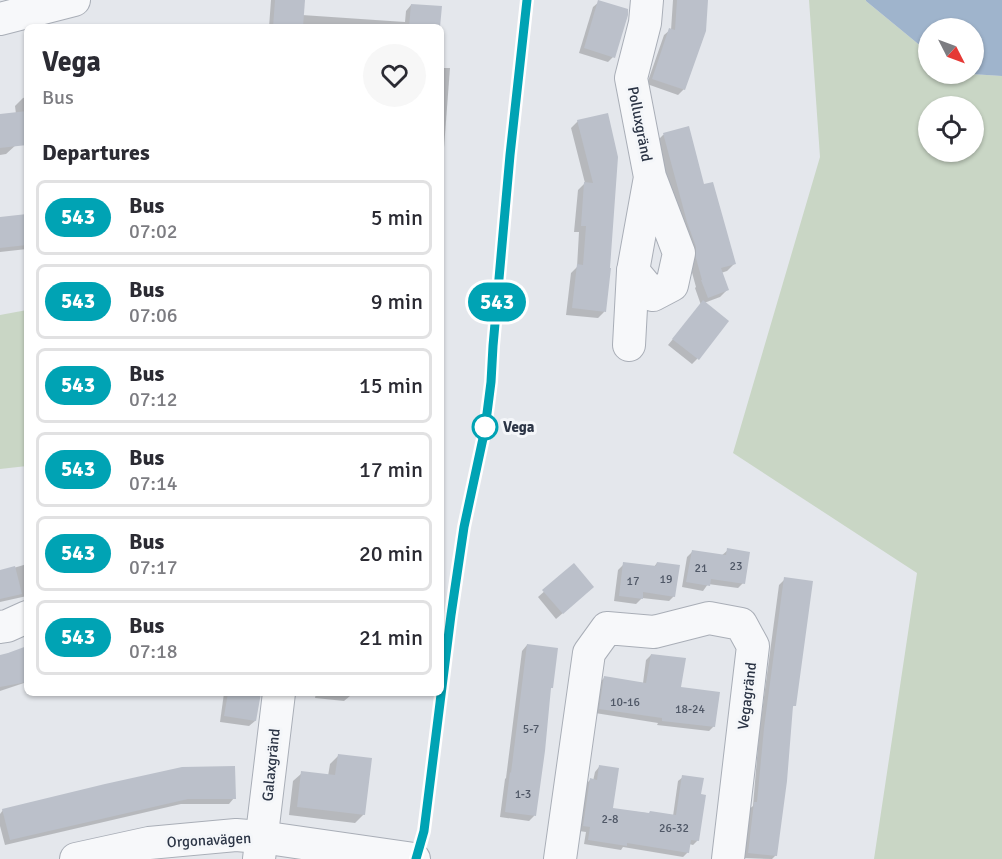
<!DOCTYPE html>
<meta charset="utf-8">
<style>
body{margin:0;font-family:Signika,sans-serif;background:#f7f7f7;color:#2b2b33;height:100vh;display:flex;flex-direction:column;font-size:22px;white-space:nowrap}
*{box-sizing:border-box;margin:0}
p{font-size:20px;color:#7c7c81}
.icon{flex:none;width:33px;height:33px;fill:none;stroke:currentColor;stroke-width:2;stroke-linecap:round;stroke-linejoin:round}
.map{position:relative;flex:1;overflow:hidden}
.drawer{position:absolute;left:24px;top:24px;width:420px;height:672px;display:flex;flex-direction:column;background:#fff;border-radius:9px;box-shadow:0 2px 4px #0004}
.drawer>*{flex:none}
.badge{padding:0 12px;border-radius:20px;font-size:21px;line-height:39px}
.needle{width:39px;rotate:132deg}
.controls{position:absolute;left:918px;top:18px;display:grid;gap:12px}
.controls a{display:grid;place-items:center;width:66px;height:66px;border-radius:50%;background:#fff;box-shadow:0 2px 4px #0004;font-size:30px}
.map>.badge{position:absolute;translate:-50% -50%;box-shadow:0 0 0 3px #fff}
h2{padding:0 18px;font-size:22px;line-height:54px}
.round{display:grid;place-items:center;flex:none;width:63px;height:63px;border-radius:32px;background:#f7f7f7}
.summary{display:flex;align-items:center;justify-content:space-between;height:102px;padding:0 18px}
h1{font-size:28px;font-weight:700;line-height:45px}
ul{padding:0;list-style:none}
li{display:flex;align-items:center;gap:18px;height:75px;margin:0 12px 9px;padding:0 6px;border:3px solid #e1e1e2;border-radius:9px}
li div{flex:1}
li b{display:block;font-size:22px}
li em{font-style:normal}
li .badge{min-width:66px;font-weight:700;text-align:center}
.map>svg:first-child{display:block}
.green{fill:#c9d6c5;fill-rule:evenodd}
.water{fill:#9fb4cc}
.shadow{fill:#0003}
.building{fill:#bbc0ca}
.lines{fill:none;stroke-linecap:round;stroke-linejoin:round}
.minor-casing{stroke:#a9aeb7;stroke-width:34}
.minor{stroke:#f7f8fa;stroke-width:32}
.line-casing{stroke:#fff;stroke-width:14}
.line{stroke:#00a3b4;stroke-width:9}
.stop-dot{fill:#fff;stroke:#00a3b4;stroke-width:3}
.labels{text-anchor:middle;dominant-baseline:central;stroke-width:6;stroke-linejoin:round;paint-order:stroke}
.number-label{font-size:12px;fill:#4f5766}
.street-label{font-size:15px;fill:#2b3445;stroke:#f4f6f9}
.stop-label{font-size:15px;font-weight:bold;fill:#2b3445;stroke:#f4f6f9;text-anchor:start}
</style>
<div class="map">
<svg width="1002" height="859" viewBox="0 0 1002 859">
<rect width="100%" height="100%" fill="#e4e7ec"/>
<!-- green -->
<g class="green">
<path d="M809 0H866V1L928 52V74H971L1002 76V859H874L917 573 733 453 820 157ZM928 106H974V152H928Z"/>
<path d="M27 310V466L0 469V315Z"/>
</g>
<!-- water -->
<path class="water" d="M866 0H1002V76L971 74H974V28H928V52L866 1Z"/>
<!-- shadow -->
<g class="shadow">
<path d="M271 0H304L302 15 405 22 406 11 411 5 439 27H269Z"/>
<path d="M673 0H706L684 89 678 95 647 84 664 35 670 30H671Z"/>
<path d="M599 2 613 57 608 62 579 53 593 7Z"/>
<path d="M441 68H450L441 188Z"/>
<path d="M27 97V135L6 154 0 155V116L16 114 15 106 23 98Z"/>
<path d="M607 114 604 312 598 318 566 315 571 273 577 267 579 232H574L578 190 585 183 571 128 578 121Z"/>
<path d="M688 128 703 186 734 264 727 271 721 273 727 290 720 297 704 303 697 359 692 364 668 345 701 305 695 288 696 287 656 142 663 135Z"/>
<path d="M27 216V249L0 252V219Z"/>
<path d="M728 550 743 583 738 588 708 584 703 591 682 587 687 557 692 552 721 556Z"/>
<path d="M657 563 674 596 669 601 642 598 636 604 614 601 618 570 624 564 653 568Z"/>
<path d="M27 564V596L0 602V572Z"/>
<path d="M574 565 587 592 556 619 538 597Z"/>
<path d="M785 579 794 705 792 708 776 855 772 859 744 858 749 809 753 806 759 734 779 585Z"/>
<path d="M527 645 550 689 534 816 529 821 500 817 505 779 506 778 522 651Z"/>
<path d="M27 648V682L0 691V656Z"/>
<path d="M651 655 714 726 709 731 657 725 658 723 595 713 599 683 604 678 643 683 646 660Z"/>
<path d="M224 693H259L255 721 249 726 220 722Z"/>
<path d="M316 693H350V696L344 701 315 698Z"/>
<path d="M339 755 364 814 355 823 289 815 293 781 302 773 328 776 330 764Z"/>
<path d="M599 767 611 809 673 816 678 781 683 777 700 795 698 840 693 845 689 844 688 852 683 857 623 847 621 850 584 844 586 832 579 831 585 785 590 780 593 781 595 772Z"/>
<path d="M105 785 234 798 229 804H181L5 845 0 826V814L3 810Z"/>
</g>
<!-- building -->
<g class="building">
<path d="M275 0H305L303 27H273Z"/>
<path d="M598 0 628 9V15L615 58 584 48Z"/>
<path d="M677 0H708L706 31 685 90 652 79 669 28 675 30Z"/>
<path d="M411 4 442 6 440 27H409Z"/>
<path d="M27 111V145L0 148V114Z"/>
<path d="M608 113 618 157 610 268H611L606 312 572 308 577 264 583 265 586 226H581L584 182 593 183 577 120Z"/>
<path d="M689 126 704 184 713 182 736 264 721 268 729 290 708 298 701 280H702L696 258V247L687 222 663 133Z"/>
<path d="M27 214V245L0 248V217Z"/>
<path d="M703 300 729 321 699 360 672 339Z"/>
<path d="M727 548 750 552 745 584 711 579 710 586 686 582 692 550 726 555Z"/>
<path d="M623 562 656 566 657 562 680 565 675 597 643 592V599L619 596Z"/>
<path d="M574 563 594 587 563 614 542 590Z"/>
<path d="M15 566 22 594 0 599V570Z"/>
<path d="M784 577 813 581 796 706H793L787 781 777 856 748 853 754 802H757L764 728Z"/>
<path d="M527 644 558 648 553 688H551L545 751 536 816 505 812 510 772 511 773Z"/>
<path d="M27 646V682L0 687V655L8 653Z"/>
<path d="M651 654 686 658 681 687 720 692 715 727 662 721V718L599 709 604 676 646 683Z"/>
<path d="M228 693H261L256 721 224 716Z"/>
<path d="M338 754 372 758 365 815 297 807 301 771 335 775Z"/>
<path d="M599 765 619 768 613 808 649 813 650 811 676 815 682 775 704 778 701 794 706 795 699 841 691 840 689 853 627 843V846L588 840 590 827 583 826 590 778 597 780Z"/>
<path d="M235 766 236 799H188L10 840 2 809 105 784 182 767Z"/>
</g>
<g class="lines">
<!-- minor casing -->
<g class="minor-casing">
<g id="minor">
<path d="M647 0 645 23 631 78 650 177 679 253 672 285 653 295 633 271 650 177"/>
<path d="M0 19 74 0"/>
<path d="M629 345 633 271"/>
<path d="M0 627 7 626 27 617"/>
<path d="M76 859 149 843 236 835 261 837 414 859"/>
<path d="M259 859 279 693"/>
<path d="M560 859 589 653 607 628 654 632 709 618 741 624 753 646 728 859"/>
</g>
</g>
<!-- minor -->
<use href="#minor" class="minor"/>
</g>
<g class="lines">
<!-- line casing -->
<g class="line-casing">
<path id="line" d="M416 859 424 831 451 615 464 527 485 429 491 382 493 346 510 155 527 0"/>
</g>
<!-- line -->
<use href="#line" class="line"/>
</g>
<!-- markers -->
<circle class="stop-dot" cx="485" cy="427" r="12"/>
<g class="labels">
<!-- number labels -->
<g class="number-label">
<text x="736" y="566">23</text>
<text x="701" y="568">21</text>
<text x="666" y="579">19</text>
<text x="633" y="581">17</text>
<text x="625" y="702">10-16</text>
<text x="690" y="709">18-24</text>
<text x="531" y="729">5-7</text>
<text x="523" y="794">1-3</text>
<text x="610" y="819">2-8</text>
<text x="674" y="828">26-32</text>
</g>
<!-- street labels -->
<g class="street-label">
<text transform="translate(640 124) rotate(79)">Polluxgränd</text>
<text transform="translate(747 696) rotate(-83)">Vegagränd</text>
<text transform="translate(271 765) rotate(-84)">Galaxgränd</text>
<text transform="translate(209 840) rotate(-3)">Orgonavägen</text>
</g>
<!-- stop labels -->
<g class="stop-label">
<text x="503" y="427">Vega</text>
</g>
</g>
</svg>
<div class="controls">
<a><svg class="needle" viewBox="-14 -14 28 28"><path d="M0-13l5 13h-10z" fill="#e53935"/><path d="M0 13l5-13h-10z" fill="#7c7c81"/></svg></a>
<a><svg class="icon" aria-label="locate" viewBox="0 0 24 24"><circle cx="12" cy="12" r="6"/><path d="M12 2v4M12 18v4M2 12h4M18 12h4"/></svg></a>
</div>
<b class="badge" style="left:497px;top:302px;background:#00a3b4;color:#fff">543</b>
<section class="drawer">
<div class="summary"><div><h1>Vega</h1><p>Bus</p></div><a class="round"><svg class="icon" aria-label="heart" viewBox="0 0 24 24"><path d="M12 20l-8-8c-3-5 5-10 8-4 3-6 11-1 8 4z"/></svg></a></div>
<h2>Departures</h2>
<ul>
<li><span class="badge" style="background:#00a3b4;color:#fff">543</span><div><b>Bus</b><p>07:02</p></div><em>5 min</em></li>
<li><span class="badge" style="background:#00a3b4;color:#fff">543</span><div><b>Bus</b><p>07:06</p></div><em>9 min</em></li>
<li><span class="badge" style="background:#00a3b4;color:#fff">543</span><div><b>Bus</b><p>07:12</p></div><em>15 min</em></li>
<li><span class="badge" style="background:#00a3b4;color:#fff">543</span><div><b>Bus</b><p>07:14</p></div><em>17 min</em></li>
<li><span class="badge" style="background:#00a3b4;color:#fff">543</span><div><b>Bus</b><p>07:17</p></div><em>20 min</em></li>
<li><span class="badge" style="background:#00a3b4;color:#fff">543</span><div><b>Bus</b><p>07:18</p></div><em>21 min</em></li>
</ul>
</section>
</div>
